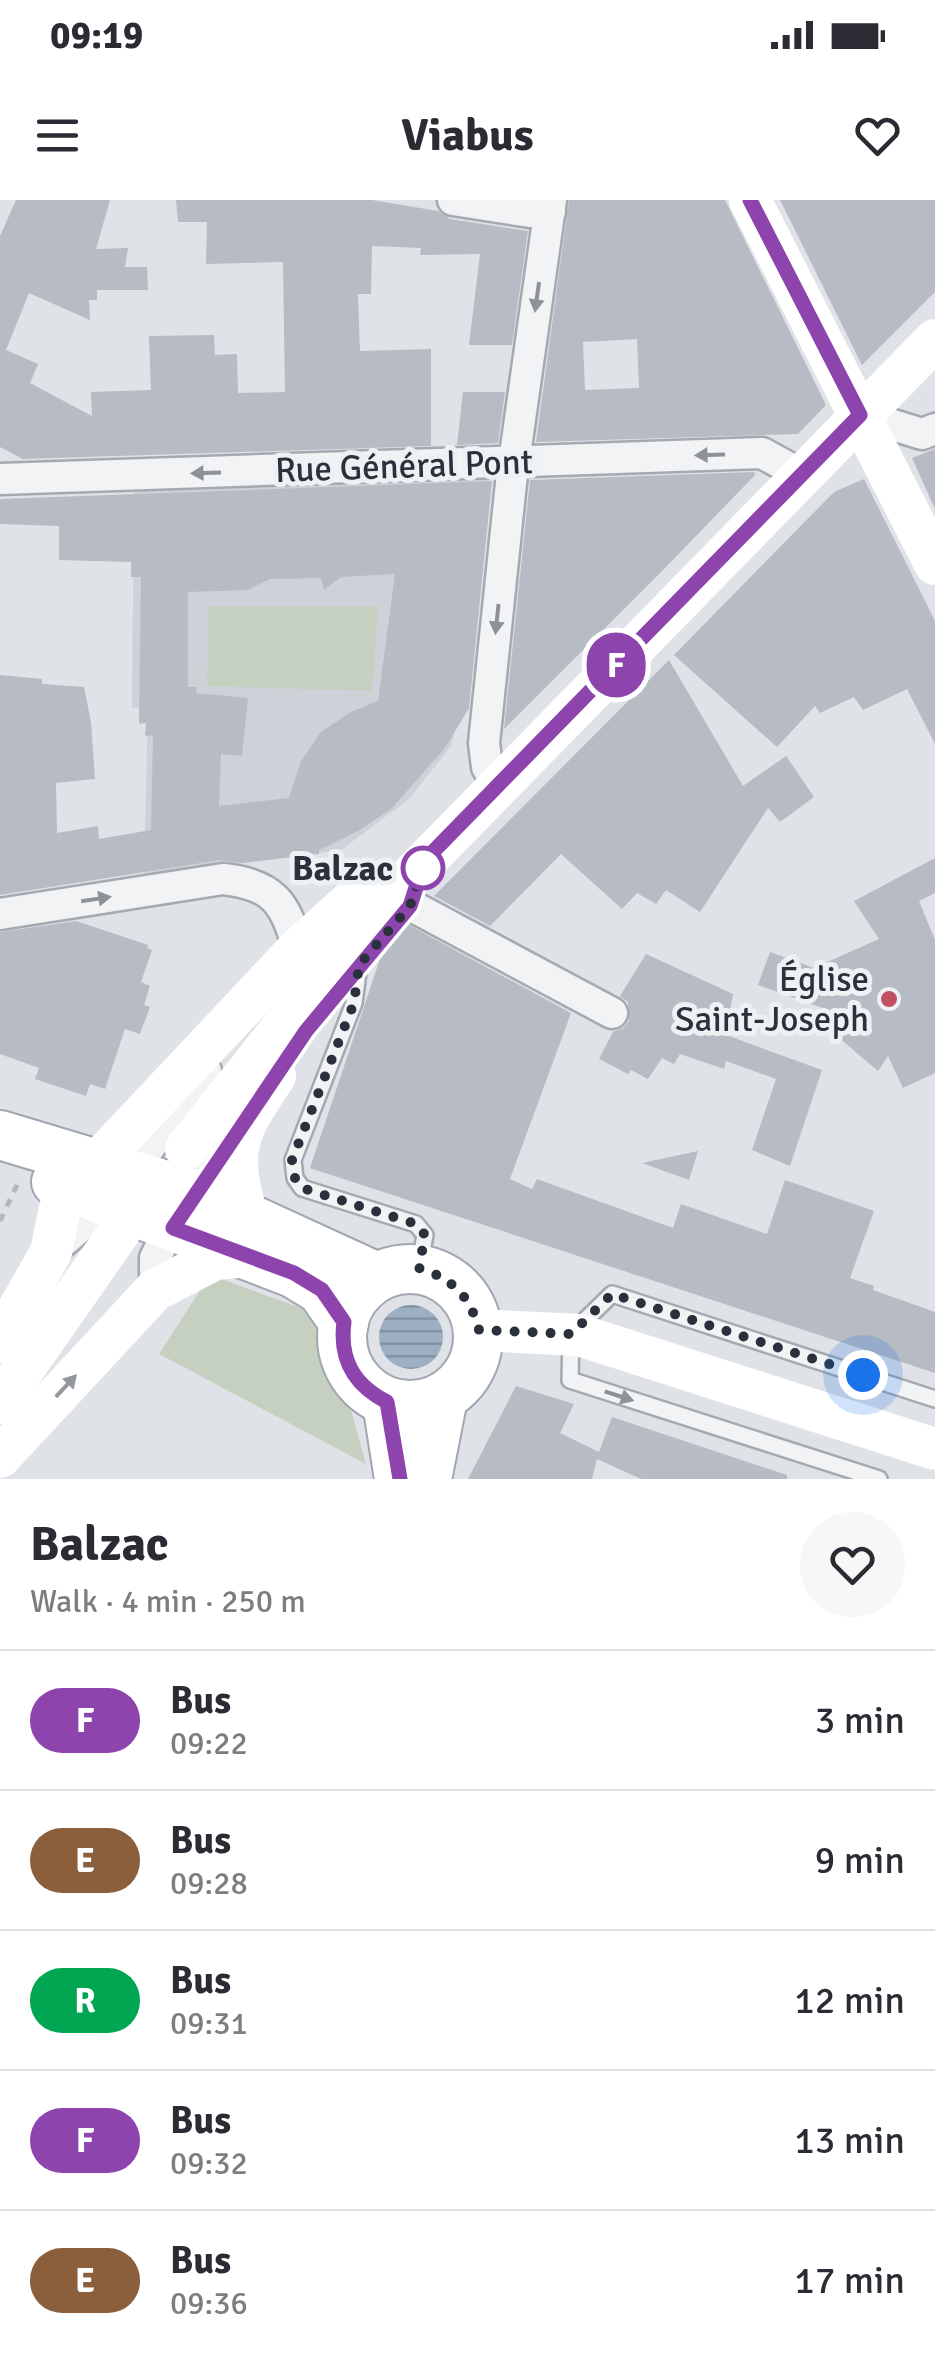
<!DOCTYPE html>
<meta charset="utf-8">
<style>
body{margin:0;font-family:Signika,sans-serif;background:#f7f7f7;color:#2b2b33;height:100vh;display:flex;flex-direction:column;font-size:38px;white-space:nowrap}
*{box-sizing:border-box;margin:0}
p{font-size:32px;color:#7c7c81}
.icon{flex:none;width:55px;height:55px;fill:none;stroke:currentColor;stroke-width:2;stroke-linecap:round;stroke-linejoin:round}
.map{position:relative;height:1279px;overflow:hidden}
.details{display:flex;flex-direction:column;background:#fff;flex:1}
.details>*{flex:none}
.badge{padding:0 20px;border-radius:32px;font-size:35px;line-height:65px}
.you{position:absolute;width:50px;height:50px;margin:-25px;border:8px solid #fff;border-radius:50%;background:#1a73e8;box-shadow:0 0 0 15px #1a73e833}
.map>.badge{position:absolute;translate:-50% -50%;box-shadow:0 0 0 5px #fff}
.round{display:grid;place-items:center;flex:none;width:105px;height:105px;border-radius:52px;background:#f7f7f7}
.head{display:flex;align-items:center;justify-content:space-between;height:170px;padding:0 30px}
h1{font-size:48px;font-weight:700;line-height:75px}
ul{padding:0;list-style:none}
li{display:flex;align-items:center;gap:30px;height:140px;padding:0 30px;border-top:2px solid #e1e1e2}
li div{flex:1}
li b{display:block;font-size:38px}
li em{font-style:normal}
li .badge{min-width:110px;font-weight:700;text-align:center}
.status{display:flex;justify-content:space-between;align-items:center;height:70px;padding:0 50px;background:#fff;direction:ltr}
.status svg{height:28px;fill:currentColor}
header{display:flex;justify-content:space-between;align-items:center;height:130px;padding:0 30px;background:#fff;font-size:45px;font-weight:700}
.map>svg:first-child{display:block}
.built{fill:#cdd1d8}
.park{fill:#c5d0c1}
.water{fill:url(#water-rules)}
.building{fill:#b7bbc3;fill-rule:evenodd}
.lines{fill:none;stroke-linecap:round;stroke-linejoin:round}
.lane-casing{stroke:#a5a9b0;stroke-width:20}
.street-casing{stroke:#a5a9b0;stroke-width:35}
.primary-casing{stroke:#a0a7b1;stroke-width:52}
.path{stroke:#b5b9be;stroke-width:5;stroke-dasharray:8 8;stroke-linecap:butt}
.lane{stroke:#f1f3f5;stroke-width:15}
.street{stroke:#f1f3f5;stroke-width:30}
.secondary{stroke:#fff;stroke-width:42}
.primary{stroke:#fff;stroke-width:48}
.oneway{fill:#8e9298}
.oneway2{fill:#94989e}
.line-casing{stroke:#fff;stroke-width:22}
.line{stroke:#8e44ad;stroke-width:15}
.walk{stroke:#2a313c;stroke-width:10;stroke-dasharray:0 18}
.stop-dot{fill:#fff;stroke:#8e44ad;stroke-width:5}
.poi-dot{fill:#c05062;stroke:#eef1f4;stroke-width:4}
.labels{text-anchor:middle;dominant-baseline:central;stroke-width:10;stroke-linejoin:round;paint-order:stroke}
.street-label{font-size:35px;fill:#2a313c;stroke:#eef1f4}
.stop-label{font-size:35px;font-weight:bold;fill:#2a313c;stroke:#eef1f4;text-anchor:end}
.poi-label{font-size:35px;fill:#2a313c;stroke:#eef1f4;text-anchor:end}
</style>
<div class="status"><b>09:19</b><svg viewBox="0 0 49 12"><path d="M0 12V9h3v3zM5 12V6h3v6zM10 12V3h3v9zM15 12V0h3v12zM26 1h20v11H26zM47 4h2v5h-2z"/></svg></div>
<header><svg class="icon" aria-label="menu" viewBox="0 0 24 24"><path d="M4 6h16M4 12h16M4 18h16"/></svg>Viabus<svg class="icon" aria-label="heart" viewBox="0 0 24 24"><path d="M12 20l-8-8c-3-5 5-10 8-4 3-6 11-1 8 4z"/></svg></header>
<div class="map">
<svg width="935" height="1279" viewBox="0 0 935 1279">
<defs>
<pattern id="water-rules" width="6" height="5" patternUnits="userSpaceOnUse" patternTransform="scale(2.5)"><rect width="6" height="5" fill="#9db0c3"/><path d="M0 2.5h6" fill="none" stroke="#8090a0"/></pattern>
</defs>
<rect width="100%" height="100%" fill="#dfe2e7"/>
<!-- built -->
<path class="built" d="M489 279 460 510 451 546 409 599 341 650 144 676 148 507 132 508 134 287Z"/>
<!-- park -->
<g class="park">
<path d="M209 406H378L372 491 207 486Z"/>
<path d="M210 1075 325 1117 366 1264 159 1154Z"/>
</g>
<!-- water -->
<circle class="water" cx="411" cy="1137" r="32"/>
<!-- building -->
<g class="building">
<path d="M16 0H110L96 49 128 48 125 67H147L148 90H97V100H89L90 120 29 93 6 150 38 164 30 183 92 216 91 192 151 190 149 136 214 135 215 155 237 154 238 193 285 192 283 62 206 64 207 22H178L176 0H372L438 11 450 19 528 31 512 145H469L480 54 420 55 421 48 372 46 371 94H358L360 151 431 149V246L23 259 0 247V36Z"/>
<path d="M569 0H725L826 205 798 234 536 242ZM637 139 639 188 585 190 583 142Z"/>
<path d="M780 0H935V92L862 165Z"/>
<path d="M463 192H505L498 243 457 245Z"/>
<path d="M935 249V309L912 258Z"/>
<path d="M754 272 755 275 664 369 504 529 530 280Z"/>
<path d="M864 279 935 421V544L907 489 863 510 854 497 820 513 815 506 777 547 674 455 834 292Z"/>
<path d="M492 281 469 508 445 548 392 608 360 630 319 650V654L242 663 220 660 0 695V475L42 479V484L84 487 91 522 95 579 56 583 57 633 98 626 99 639 151 630 153 535 145 536 146 523 139 524 141 377H131V362L59 360V326L0 324V299ZM395 374 378 501 351 512 321 532 301 561 289 598 219 606 221 554 242 556 248 498 196 493 197 487H188V392L247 390 270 379 321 378 324 390 341 377Z"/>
<path d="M669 460 743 586 786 556 814 597 780 622 768 608 700 712 666 690 656 704 637 693 622 709 561 654 490 726 434 696Z"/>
<path d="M935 658V693L919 701 935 740V873L903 888 888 856 878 871 838 837 836 822 840 814 758 785 770 752 814 768 879 739 854 701Z"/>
<path d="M76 721 148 745 147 748 152 750 141 782 150 786 144 805 150 807 140 834 125 829 105 889 90 884 86 896 35 879 39 868 0 854V732Z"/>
<path d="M407 724 571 813 510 979 532 989 537 979 673 1028 681 1004 767 1034 785 980 874 1011 850 1078 874 1086 873 1090 935 1112V1173L310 968 383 750Z"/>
<path d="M646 754 733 794 726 835 822 870 790 966 752 950 776 879 726 861 724 869 680 854 674 864 662 858 648 879 631 870 628 874 599 859 613 832 623 828 629 821 628 802 620 796Z"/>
<path d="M698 951 689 980 642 963Z"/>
<path d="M516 1186 574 1204 560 1233 599 1252 612 1217 787 1275V1279H641L597 1259 592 1279H468Z"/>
</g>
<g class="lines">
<!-- lane casing -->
<g class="lane-casing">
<g id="lane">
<path d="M359 765 354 803 293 960 295 978 302 988 416 1024 425 1035 419 1068"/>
<path d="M879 1279 570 1180 571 1134 612 1094 935 1199"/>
</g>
</g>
<!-- street casing -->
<g class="street-casing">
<g id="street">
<path d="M453 0 530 12 550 11"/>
<path d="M861 215 922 234 935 229"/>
<path d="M0 279 762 253 802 275"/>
<path d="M498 586 487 567 484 543 511 283 551 0"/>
<path d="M410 705 612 813"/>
<path d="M0 714 223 679C273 684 286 703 298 749"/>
<path d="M51 1052 109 1002 206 871"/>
<path d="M155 1090V1058L162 1044 237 933"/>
</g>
</g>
<!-- primary casing -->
<g class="primary-casing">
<g id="primary">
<path d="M0 935 196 994 377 1077"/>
<path d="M56 982 293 1073 321 1090 344 1123"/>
<circle cx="410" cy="1137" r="68"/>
<path d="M387 1202 399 1279"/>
<path d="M427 1279 443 1198"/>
</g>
</g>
<!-- path -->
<path class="path" d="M0 1021 18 983"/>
<!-- lane -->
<use href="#lane" class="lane"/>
<!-- street -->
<use href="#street" class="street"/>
<!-- secondary -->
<g class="secondary">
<path d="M750 0 935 364"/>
<path d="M186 949 364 724 935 140"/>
<path d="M95 965 298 749 368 686"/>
<path d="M248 1019C227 949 236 934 275 876"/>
<path d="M479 1130 579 1135 935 1249"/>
<path d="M0 1142 51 1052 60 1008 70 987"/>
<path d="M0 1203 120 1031"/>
<path d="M0 1257 155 1090 215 1059 248 1056"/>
</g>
<!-- primary -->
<use href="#primary" class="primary"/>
</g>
<!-- one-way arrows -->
<defs><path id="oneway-solid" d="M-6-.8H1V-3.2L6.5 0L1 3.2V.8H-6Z" transform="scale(2.5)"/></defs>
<g class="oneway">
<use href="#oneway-solid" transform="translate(537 97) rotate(98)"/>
<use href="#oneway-solid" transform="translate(710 255) rotate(178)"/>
<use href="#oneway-solid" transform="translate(206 273) rotate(178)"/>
<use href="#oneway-solid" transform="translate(497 419) rotate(96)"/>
<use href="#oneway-solid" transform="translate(96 699) rotate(-9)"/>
<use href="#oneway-solid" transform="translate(619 1196) rotate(18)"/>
</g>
<use class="oneway2" href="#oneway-solid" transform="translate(66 1186) rotate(-47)"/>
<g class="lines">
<!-- line casing -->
<g class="line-casing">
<path id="line" d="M400 1279 387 1202C354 1185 339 1160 344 1122L322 1090 294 1073 173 1028 306 831 410 706 425 660 860 215 750 0"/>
</g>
<!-- line -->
<use href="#line" class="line"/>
<!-- walk -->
<path class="walk" d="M423 668 425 660 410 706 359 765 354 803 292 960 295 978 302 988 416 1024 425 1035 419 1068C453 1079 470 1096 479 1130L571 1134 612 1094 863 1175"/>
</g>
<!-- markers -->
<circle class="stop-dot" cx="423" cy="668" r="20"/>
<circle class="poi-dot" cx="889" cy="799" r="10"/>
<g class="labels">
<!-- street labels -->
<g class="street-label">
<text transform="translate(404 266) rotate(-2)">Rue Général Pont</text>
</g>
<!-- stop labels -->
<g class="stop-label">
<text x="393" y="668">Balzac</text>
</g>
<!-- poi labels -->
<g class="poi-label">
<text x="869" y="779">Église<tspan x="869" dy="40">Saint-Joseph</tspan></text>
</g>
</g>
</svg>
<div class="you" style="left:863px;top:1175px"></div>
<b class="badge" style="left:616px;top:465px;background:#8e44ad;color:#fff">F</b>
</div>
<section class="details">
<div class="head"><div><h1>Balzac</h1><p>Walk · 4 min · 250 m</p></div><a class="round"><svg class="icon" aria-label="heart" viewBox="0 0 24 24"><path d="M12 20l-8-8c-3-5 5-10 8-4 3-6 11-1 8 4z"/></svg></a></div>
<ul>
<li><span class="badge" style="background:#8e44ad;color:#fff">F</span><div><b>Bus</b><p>09:22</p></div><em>3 min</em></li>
<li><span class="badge" style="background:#8b5e3c;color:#fff">E</span><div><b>Bus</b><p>09:28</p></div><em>9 min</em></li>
<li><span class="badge" style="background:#00a651;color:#fff">R</span><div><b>Bus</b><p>09:31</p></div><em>12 min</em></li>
<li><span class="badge" style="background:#8e44ad;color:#fff">F</span><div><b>Bus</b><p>09:32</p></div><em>13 min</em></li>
<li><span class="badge" style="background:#8b5e3c;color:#fff">E</span><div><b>Bus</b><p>09:36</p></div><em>17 min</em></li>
</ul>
</section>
